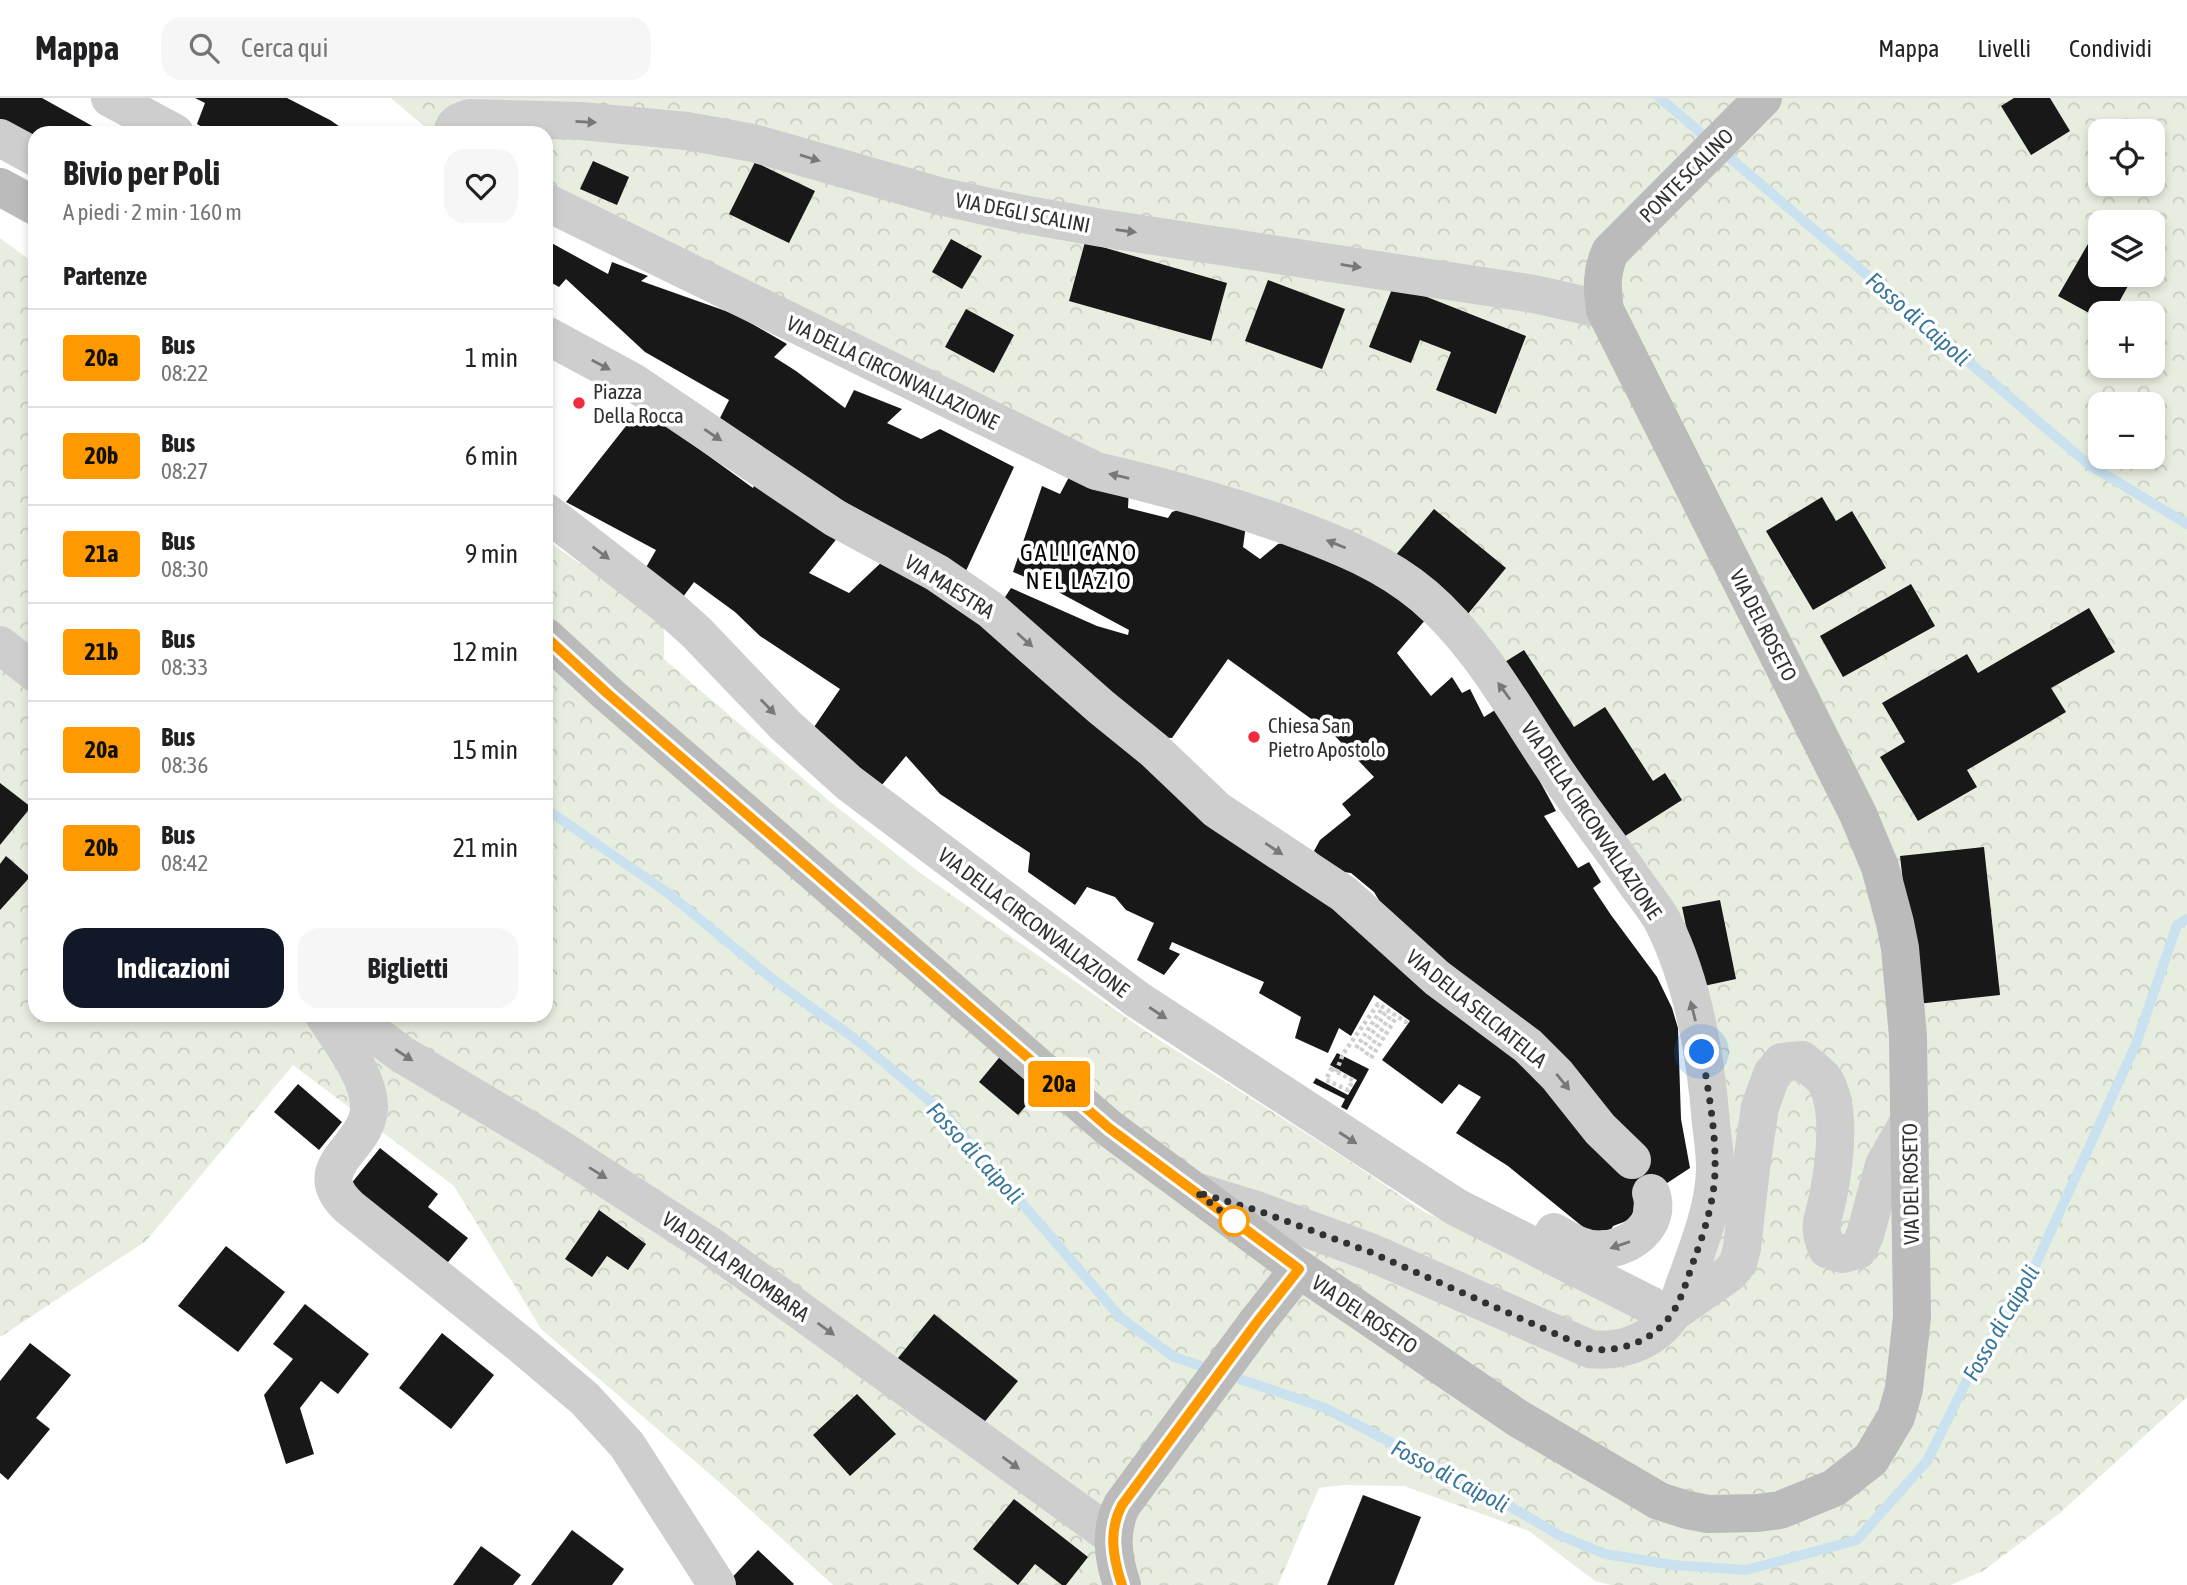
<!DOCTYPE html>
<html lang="it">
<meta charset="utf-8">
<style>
body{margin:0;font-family:"Asap Condensed",sans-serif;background:#f6f6f6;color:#202124;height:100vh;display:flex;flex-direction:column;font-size:26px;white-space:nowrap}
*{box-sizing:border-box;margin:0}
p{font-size:23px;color:#757577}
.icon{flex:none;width:38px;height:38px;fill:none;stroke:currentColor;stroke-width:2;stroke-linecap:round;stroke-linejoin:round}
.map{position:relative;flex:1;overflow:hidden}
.sheet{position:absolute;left:28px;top:28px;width:525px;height:896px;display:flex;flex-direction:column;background:#fff;border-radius:21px;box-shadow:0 4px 10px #0003}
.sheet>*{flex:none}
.badge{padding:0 14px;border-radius:5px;font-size:24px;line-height:46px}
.fabs{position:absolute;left:2088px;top:21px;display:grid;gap:14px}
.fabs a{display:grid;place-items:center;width:77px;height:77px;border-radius:14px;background:#fff;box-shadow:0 4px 10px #0003;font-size:35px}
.you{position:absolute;width:35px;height:35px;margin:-18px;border:5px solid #fff;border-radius:50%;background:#1a73e8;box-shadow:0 0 0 10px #1a73e833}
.map>.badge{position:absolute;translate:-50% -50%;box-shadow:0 0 0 4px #fff}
h2{padding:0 35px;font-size:26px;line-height:63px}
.round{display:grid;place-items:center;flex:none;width:74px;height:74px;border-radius:21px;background:#f6f6f6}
.summary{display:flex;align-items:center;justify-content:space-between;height:119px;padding:0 35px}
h1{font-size:33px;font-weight:700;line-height:52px}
.action{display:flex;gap:14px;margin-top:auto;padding:14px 35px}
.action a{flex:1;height:80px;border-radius:21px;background:#111827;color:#fff;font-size:28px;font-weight:700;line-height:80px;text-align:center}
.action a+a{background:#f6f6f6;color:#202124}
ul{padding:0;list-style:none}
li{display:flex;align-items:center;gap:21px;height:98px;padding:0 35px;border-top:2px solid #e0e0e0}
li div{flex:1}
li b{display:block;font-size:26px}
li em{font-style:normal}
li .badge{min-width:77px;font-weight:700;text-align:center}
header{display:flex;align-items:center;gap:42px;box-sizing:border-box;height:98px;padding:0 35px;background:#fff;border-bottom:2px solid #e0e0e0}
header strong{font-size:33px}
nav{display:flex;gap:38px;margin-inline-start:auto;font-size:24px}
.search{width:490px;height:63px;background:#f6f6f6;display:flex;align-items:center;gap:18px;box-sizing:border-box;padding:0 24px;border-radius:21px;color:#757577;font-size:26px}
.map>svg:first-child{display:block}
.forest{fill:url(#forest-crowns);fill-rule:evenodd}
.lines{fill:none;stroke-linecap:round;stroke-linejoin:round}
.stream{stroke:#cae2ef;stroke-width:10}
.building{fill:#181818}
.path{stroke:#cecece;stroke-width:4.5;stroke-dasharray:3.5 3.5;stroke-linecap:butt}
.street{stroke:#cecece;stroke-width:38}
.secondary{stroke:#bbb;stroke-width:38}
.oneway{fill:#787878}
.line-casing{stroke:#fff;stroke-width:16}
.line{stroke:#f90;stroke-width:10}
.walk{stroke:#313131;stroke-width:7;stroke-dasharray:0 12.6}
.poi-dot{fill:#f12b3e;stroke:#fff;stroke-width:2.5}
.stop-dot{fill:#fff;stroke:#f90;stroke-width:3.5}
.labels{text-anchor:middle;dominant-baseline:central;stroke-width:7;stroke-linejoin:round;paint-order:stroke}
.street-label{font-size:21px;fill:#313131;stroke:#fff}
.poi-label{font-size:21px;fill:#313131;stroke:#fff;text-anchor:start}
.water-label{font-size:23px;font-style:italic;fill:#38769a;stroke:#fff}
.quarter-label{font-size:24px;letter-spacing:2px;fill:#000;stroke:#fff}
</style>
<header>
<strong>Mappa</strong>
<div class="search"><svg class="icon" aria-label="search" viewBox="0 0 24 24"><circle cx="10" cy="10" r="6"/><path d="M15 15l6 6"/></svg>Cerca qui</div>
<nav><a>Mappa</a><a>Livelli</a><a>Condividi</a></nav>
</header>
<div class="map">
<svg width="2187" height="1487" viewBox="0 0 2187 1487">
<defs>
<pattern id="forest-crowns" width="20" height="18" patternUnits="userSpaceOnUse" patternTransform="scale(1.75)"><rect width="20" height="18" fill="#e8eedf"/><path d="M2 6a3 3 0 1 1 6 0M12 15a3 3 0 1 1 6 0" fill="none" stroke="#c7cdc0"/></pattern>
</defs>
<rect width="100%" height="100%" fill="#fff"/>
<!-- forest -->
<path class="forest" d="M391 0H2187V1299L2060 1415 1983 1473 1951 1487H1611L1595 1483 1529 1433 1404 1388 1343 1387 1319 1390 1278 1487H833L726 1390 541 1231 454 1088 293 967 146 1143 0 1239V140L35 166V917H546V442L664 523V561L828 702 919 774 1150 936 1345 1060 1423 1113 1487 1143 1676 1210 1706 1130 1679 863 1459 534 1168 389 546 104V35H432ZM2100 33H2152V86H2100ZM2100 124H2152V177H2100ZM2100 215H2152V268H2100ZM2100 306H2152V359H2100Z"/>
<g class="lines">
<!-- stream -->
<g class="stream">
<path d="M1660 0 2088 366 2187 426"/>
<path d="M546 711 668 795 771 880 862 946 945 1016 1121 1220 1174 1259 1213 1272"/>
<path d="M1228 1277 1325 1310 1487 1395 1559 1437 1605 1456 1673 1467 1746 1472 1857 1442 1927 1363 1976 1264 2030 1179 2136 946 2177 827 2187 821"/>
</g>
</g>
<!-- building -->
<g class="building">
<path d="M0 0H42L105 35H35V43L0 24Z"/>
<path d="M195 0H287L330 22 349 35H212L197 26 205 5Z"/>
<path d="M2014 0H2050L2070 33 2031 57 2001 8Z"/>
<path d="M593 63 629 79 617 107 580 91Z"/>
<path d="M755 64 815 93 789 145 729 116Z"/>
<path d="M2092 139 2100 143V177H2134L2113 215H2100V221L2058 198Z"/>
<path d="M951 141 982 158 962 191 932 174Z"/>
<path d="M546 142 608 176 612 164 648 178 641 183 737 217 787 246 774 259 796 273 845 310 854 292 902 311 887 325 921 341 940 331 1014 369 965 475 716 328 729 302 645 254 566 181 559 189 552 185 546 195Z"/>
<path d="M1085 144 1227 185 1211 243 1069 203Z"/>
<path d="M1268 182 1345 211 1322 271 1245 243Z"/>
<path d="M1394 186 1526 238 1496 316 1436 292 1451 254 1420 242 1411 265 1369 249Z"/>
<path d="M966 211 1014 237 994 275 945 249Z"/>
<path d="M641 309 753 390 758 379 843 433 809 475 849 495 886 460 920 478 1396 831 1374 794 1351 775 1336 773 1314 753 1320 742 1351 717 1342 706 1374 679 1335 638 1228 561 1172 640 1159 639 998 510 1011 490 1097 528 1128 537 1129 532 1049 489 1013 474 1042 388 1060 396 1069 379 1129 389 1128 410 1168 420 1172 414 1178 412 1246 427 1243 449 1260 461 1278 446 1289 444 1340 461 1426 521 1397 555 1431 598 1452 579 1462 595 1470 591 1484 619 1495 612 1524 654 1556 713 1544 718 1578 770 1589 764 1601 784 1593 790 1611 817 1657 879 1672 910 1678 930 1681 1021 1690 1070 1658 1091 1634 1104 1633 1115 1629 1122 1613 1128 1611 1132 1588 1133 1508 1068 1456 1035 1481 999 1459 986 1442 1006 1382 962 1410 923 1374 897 1351 938 1339 930 1328 955 1295 940 1301 919 1259 895 1264 884 1172 844 1169 851 1180 856 1164 877 1137 862 1154 825 1126 812 1115 799 1087 789 1075 807 1028 774 1030 755 940 696 906 658 876 694 812 632 840 591 760 538 735 514 694 484 683 499 644 473 656 452 566 404Z"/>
<path d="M1822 399 1836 423 1852 413 1886 470 1813 512 1766 433Z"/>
<path d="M1434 411 1506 470 1467 517 1395 458Z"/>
<path d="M1911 486 1935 528 1843 579 1820 538Z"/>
<path d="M2089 510 2115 554 2051 590 2066 614 1967 672 1977 689 1918 723 1880 659 1905 644 1882 605 1967 556 1978 575Z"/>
<path d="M1524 552 1574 629 1605 609 1653 683 1665 675 1682 702 1622 740 1500 567Z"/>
<path d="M0 685 31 709 0 747Z"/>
<path d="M1984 749 2000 897 1917 906 1900 758Z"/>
<path d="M6 758 30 779 0 812V766Z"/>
<path d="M1720 802 1736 881 1699 889 1682 809Z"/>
<path d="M1003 955 1043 988 1018 1017 979 984Z"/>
<path d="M1337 955 1369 971 1347 1012 1341 1009 1345 1001 1313 985 1316 980 1348 997 1357 982 1330 967Z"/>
<path d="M298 986 342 1024 319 1052 274 1014Z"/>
<path d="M380 1050 438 1096 428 1109 468 1140 444 1169 346 1092Z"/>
<path d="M599 1112 646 1146 628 1172 607 1158 592 1179 565 1161Z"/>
<path d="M226 1148 285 1194 238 1254 178 1208Z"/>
<path d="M305 1206 369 1256 338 1296 321 1283 300 1310 314 1356 286 1366 264 1297 293 1261 273 1246Z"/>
<path d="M934 1216 1018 1283 977 1333 893 1266Z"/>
<path d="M442 1235 494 1277 451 1331 399 1290Z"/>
<path d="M30 1245 71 1277 36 1320 50 1331 8 1382 0 1375V1283Z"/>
<path d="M857 1296 896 1336 850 1378 813 1337Z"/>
<path d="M1363 1397 1421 1419 1394 1487H1327Z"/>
<path d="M1014 1401 1088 1459 1066 1487H1062L1035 1466 1018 1487 973 1451Z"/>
<path d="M572 1432 624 1471 612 1487H531Z"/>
<path d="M481 1448 521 1477 513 1487H453Z"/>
<path d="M758 1452 794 1486 793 1487H725Z"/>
</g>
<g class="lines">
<!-- path -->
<g class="path">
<path d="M1356 950 1383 909"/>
<path d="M1361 953 1387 912"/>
<path d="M1366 957 1392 915"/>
<path d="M1371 960 1397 918"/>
<path d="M1331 971 1353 982 1348 992 1326 982Z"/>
<path d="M1336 974 1343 956 1378 906 1406 924 1408 921"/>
</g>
<!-- street -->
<g class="street">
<path d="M110 0 175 35"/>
<path d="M452 35C454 24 461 23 470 20L581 23 687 33 753 45 939 98 1017 115 1102 130 1534 196 1605 212"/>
<path d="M0 40 35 59"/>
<path d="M546 104 1096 373C1162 388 1227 406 1291 429 1339 447 1385 465 1424 498 1479 545 1514 611 1553 669 1580 710 1611 748 1638 788 1646 799 1656 811 1663 824 1693 884 1706 960 1711 1026 1713 1041 1715 1056 1715 1070 1715 1106 1699 1147 1687 1180 1683 1189 1681 1200 1676 1209 1659 1241 1625 1255 1590 1251L1370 1154 1259 1113 1198 1094"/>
<path d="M546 237 633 284 835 420 937 475 991 512 1101 609 1154 652 1217 712 1344 796 1437 880 1528 948 1557 977 1600 1031 1632 1062"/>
<path d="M546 414 667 508 696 534 785 627 849 685 1138 902 1456 1109 1670 1217"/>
<path d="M0 547 35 575"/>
<path d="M324 917C340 943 370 979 369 1010 368 1051 305 1068 349 1109L525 1250 585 1301 627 1347 717 1487"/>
<path d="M349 917 403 957 551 1045 712 1149 1112 1438"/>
<path d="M1554 1134C1568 1142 1582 1152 1600 1152 1629 1151 1663 1127 1651 1095"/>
<path d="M1670 1217 1730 1175 1738 1165 1742 1150 1751 1070 1760 1009 1772 976 1782 964 1802 962C1809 968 1817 974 1823 980 1843 1007 1834 1068 1828 1099 1823 1123 1817 1127 1827 1151L1843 1156 1858 1152 1865 1137 1884 1067 1908 1025"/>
</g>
<!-- secondary -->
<g class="secondary">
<path d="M0 89 35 108"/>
<path d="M546 539 608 596 1109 1030 1299 1171 1519 1321 1659 1403 1687 1412 1708 1416 1757 1415 1780 1412 1834 1390 1871 1361 1896 1319 1904 1291 1912 1219 1908 938 1900 850 1895 825 1880 769 1858 716 1605 212C1602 190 1601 174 1610 154L1763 0"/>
<path d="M1122 1487C1113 1460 1109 1433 1122 1407L1257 1224 1299 1171"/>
</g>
</g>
<!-- one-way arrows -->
<defs><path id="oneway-solid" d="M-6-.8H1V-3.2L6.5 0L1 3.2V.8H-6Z" transform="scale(1.75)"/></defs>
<g class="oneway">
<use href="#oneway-solid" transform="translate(586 24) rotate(3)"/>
<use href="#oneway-solid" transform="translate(810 60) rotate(17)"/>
<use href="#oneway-solid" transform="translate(1126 133) rotate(8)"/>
<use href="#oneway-solid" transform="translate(1351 168) rotate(9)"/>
<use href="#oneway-solid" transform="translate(601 267) rotate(28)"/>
<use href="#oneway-solid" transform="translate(713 337) rotate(34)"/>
<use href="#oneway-solid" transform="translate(1119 378) rotate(-167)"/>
<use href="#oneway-solid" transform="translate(1336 446) rotate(-158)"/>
<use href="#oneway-solid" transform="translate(601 455) rotate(37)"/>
<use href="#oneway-solid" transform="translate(1025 542) rotate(42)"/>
<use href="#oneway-solid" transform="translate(1504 593) rotate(-126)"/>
<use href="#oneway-solid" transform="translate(768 609) rotate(46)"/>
<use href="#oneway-solid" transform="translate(1274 751) rotate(34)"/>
<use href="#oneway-solid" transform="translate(1693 913) rotate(-104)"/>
<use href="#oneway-solid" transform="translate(1158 915) rotate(33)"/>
<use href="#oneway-solid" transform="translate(404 957) rotate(33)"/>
<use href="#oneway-solid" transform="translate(1563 984) rotate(51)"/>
<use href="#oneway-solid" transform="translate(1348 1040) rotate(33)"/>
<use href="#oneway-solid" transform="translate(598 1075) rotate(32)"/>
<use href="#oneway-solid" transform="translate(1620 1147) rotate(161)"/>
<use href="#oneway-solid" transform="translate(826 1231) rotate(36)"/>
<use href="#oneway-solid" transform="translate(1011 1365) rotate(36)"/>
</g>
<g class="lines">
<!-- line casing -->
<g class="line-casing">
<path id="line" d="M546 539 608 596 1109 1030 1299 1171 1257 1224 1122 1407C1108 1433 1113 1460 1122 1487"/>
</g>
<!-- line -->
<use href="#line" class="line"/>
<!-- walk -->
<path class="walk" d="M1234 1123 1237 1125 1196 1094 1259 1113 1370 1154 1590 1251C1625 1255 1659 1240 1676 1209 1684 1194 1689 1175 1695 1159 1705 1132 1715 1099 1715 1071 1716 1032 1708 992 1702 954"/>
</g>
<!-- markers -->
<g class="poi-dot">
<circle cx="579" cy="305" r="7"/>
<circle cx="1254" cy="639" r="7"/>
</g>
<circle class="stop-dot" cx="1234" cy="1123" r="14"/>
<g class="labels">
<!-- street labels -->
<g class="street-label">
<text transform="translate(1686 77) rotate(-45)">PONTE SCALINO</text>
<text transform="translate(1023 114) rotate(11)">VIA DEGLI SCALINI</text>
<text transform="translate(893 274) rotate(26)">VIA DELLA CIRCONVALLAZIONE</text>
<text transform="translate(950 488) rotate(32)">VIA MAESTRA</text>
<text transform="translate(1764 527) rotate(63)">VIA DEL ROSETO</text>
<text transform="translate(1592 722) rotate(56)">VIA DELLA CIRCONVALLAZIONE</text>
<text transform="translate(1034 824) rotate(37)">VIA DELLA CIRCONVALLAZIONE</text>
<text transform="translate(1477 910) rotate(39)">VIA DELLA SELCIATELLA</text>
<text transform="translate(1910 1086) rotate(-91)">VIA DEL ROSETO</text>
<text transform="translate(736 1168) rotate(35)">VIA DELLA PALOMBARA</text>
<text transform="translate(1365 1216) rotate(34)">VIA DEL ROSETO</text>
</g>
<!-- poi labels -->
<g class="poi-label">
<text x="593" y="293">Piazza<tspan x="593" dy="24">Della Rocca</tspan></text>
<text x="1268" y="627">Chiesa San<tspan x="1268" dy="24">Pietro Apostolo</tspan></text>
</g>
<!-- water labels -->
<g class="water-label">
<text transform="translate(1918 221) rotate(41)">Fosso di Caipoli</text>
<text transform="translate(975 1055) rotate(47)">Fosso di Caipoli</text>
<text transform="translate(2001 1225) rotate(-60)">Fosso di Caipoli</text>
<text transform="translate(1450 1378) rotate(28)">Fosso di Caipoli</text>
</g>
<!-- quarter labels -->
<g class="quarter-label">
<text x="1079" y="454">GALLICANO<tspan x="1079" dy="28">NEL LAZIO</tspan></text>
</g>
</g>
</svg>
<div class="fabs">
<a><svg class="icon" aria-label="locate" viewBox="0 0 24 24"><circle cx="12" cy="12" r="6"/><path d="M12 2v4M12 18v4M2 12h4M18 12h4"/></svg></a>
<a><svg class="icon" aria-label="layers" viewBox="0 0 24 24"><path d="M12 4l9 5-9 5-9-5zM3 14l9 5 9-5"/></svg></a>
<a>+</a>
<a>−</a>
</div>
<div class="you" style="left:1702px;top:954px"></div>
<b class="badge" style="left:1059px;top:986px;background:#f90;color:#111">20a</b>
<section class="sheet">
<div class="summary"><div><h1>Bivio per Poli</h1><p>A piedi · 2 min · 160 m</p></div><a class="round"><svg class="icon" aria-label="heart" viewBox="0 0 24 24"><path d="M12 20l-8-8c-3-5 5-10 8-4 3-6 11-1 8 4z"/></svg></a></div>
<h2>Partenze</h2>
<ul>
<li><span class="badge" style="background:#f90;color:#111">20a</span><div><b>Bus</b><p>08:22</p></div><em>1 min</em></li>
<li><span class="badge" style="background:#f90;color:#111">20b</span><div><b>Bus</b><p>08:27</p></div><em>6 min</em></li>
<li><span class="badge" style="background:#f90;color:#111">21a</span><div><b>Bus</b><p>08:30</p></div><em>9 min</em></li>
<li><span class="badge" style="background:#f90;color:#111">21b</span><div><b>Bus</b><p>08:33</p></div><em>12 min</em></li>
<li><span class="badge" style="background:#f90;color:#111">20a</span><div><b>Bus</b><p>08:36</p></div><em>15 min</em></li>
<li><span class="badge" style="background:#f90;color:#111">20b</span><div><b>Bus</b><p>08:42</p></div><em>21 min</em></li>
</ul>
<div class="action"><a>Indicazioni</a><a>Biglietti</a></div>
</section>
</div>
